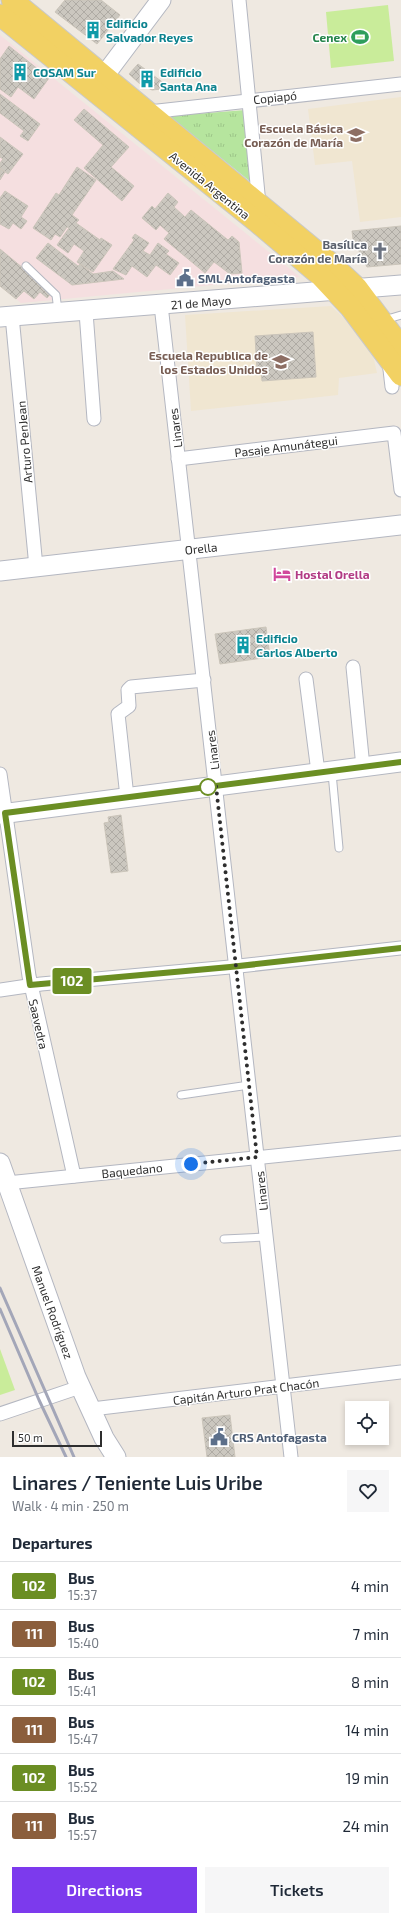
<!DOCTYPE html>
<meta charset="utf-8">
<style>
body{margin:0;font-family:"Exo 2",sans-serif;background:#f6f6f7;color:#1f2937;height:100vh;display:flex;flex-direction:column;font-size:15px;white-space:nowrap}
*{box-sizing:border-box;margin:0}
p{font-size:13px;color:#747a83}
.icon{flex:none;width:22px;height:22px;fill:none;stroke:currentColor;stroke-width:2;stroke-linecap:round;stroke-linejoin:round}
.map{position:relative;height:1457px;overflow:hidden}
.details{display:flex;flex-direction:column;background:#fff;flex:1}
.details>*{flex:none}
.badge{padding:0 8px;border-radius:3px;font-size:14px;line-height:26px}
.tools{position:absolute;left:345px;top:1401px;display:grid;gap:8px}
.tools a{display:grid;place-items:center;width:44px;height:44px;border-radius:0px;background:#fff;box-shadow:0 2px 6px #0003;font-size:20px}
.scale{position:absolute;left:12px;bottom:10px;width:90px;box-sizing:border-box;padding-left:4px;border:2px solid #2e2e2e;border-top:0;font-size:11px;line-height:14px;white-space:nowrap;color:#2e2e2e;-webkit-text-stroke:3px #fff;paint-order:stroke}
.you{position:absolute;width:20px;height:20px;margin:-10px;border:3px solid #fff;border-radius:50%;background:#1a73e8;box-shadow:0 0 0 6px #1a73e833}
.map>.badge{position:absolute;translate:-50% -50%;box-shadow:0 0 0 2px #fff}
h2{padding:0 12px;font-size:15px;line-height:36px}
.round{display:grid;place-items:center;flex:none;width:42px;height:42px;border-radius:0px;background:#f6f6f7}
.overview{display:flex;align-items:center;justify-content:space-between;height:68px;padding:0 12px}
h1{font-size:19px;font-weight:600;line-height:30px}
.action{display:flex;gap:8px;margin-top:auto;padding:8px 12px}
.action a{flex:1;height:46px;border-radius:0px;background:#7c3aed;color:#fff;font-size:16px;font-weight:600;line-height:46px;text-align:center}
.action a+a{background:#f6f6f7;color:#1f2937}
ul{padding:0;list-style:none}
li{display:flex;align-items:center;gap:12px;height:48px;padding:0 12px;border-top:1px solid #e0e1e3}
li div{flex:1}
li b{display:block;font-size:15px}
li em{font-style:normal}
li .badge{min-width:44px;font-weight:700;text-align:center}
.map>svg:first-child{display:block}
.education{fill:#f0e6d1}
.medical{fill:#f5dfe0}
.park{fill:url(#park-tufts)}
.pitch{fill:#c9ec9a}
.building{fill:url(#building-cross-hatch);stroke:#cbc5ba}
.lines{fill:none;stroke-linecap:round;stroke-linejoin:round}
.lane-casing{stroke:#b4b7c1;stroke-width:9}
.street-casing{stroke:#b4b7c1;stroke-width:15}
.secondary-casing{stroke:#b4b7c1;stroke-width:21}
.primary-casing{stroke:#c9c9c9;stroke-width:23}
.lane{stroke:#fff;stroke-width:7}
.street{stroke:#fff;stroke-width:13}
.secondary{stroke:#fff;stroke-width:19}
.primary{stroke:#f2d163;stroke-width:21}
.rail{stroke:#a3a6b8;stroke-width:3}
.line-casing{stroke:#fff;stroke-width:9}
.line{stroke:#6b8e23;stroke-width:6}
.walk{stroke:#2e2e2e;stroke-width:4;stroke-dasharray:0 7.2}
.stop-dot{fill:#fff;stroke:#6b8e23;stroke-width:2}
.labels{text-anchor:middle;dominant-baseline:central;stroke-width:3;stroke-linejoin:round;paint-order:stroke}
.culture-label{font-size:12px;font-weight:bold;fill:#0d838f;stroke:#fff;text-anchor:start}
.leisure-label{font-size:12px;font-weight:bold;fill:#27864d;stroke:#fff;text-anchor:end}
.street-label{font-size:12px;fill:#2e2e2e;stroke:#fff}
.education-label{font-size:12px;font-weight:bold;fill:#785e54;stroke:#fff;text-anchor:end}
.worship-label{font-size:12px;font-weight:bold;fill:#5b616d;stroke:#fff;text-anchor:end}
.service-label{font-size:12px;font-weight:bold;fill:#4e5e75;stroke:#fff;text-anchor:start}
.hotel-label{font-size:12px;font-weight:bold;fill:#b23c85;stroke:#fff;text-anchor:start}
</style>
<div class="map">
<svg width="401" height="1457" viewBox="0 0 401 1457">
<defs>
<pattern id="park-tufts" width="24" height="20" patternUnits="userSpaceOnUse"><rect width="24" height="20" fill="#b6e59e"/><path d="M3 7l-1-3M5 7V3M7 7l1-3M15 17l-1-3M17 17v-4M19 17l1-3" fill="none" stroke="#9dc588"/></pattern>
<pattern id="building-cross-hatch" width="8" height="8" patternUnits="userSpaceOnUse"><rect width="8" height="8" fill="#cbc7bf"/><path d="M0 0l8 8M0 8l8-8" fill="none" stroke="#afaba4"/></pattern>
</defs>
<rect width="100%" height="100%" fill="#efe9e1"/>
<!-- education -->
<g class="education">
<path d="M401 97V217L360 222 352 161 315 165 308 109Z"/>
<path d="M331 306 363 336 372 351 377 373 339 378 338 395 191 411 185 315Z"/>
</g>
<!-- medical -->
<path class="medical" d="M0 35 300 277 21 303 0 286Z"/>
<!-- park -->
<path class="park" d="M246 110 251 182 169 116Z"/>
<!-- pitch -->
<g class="pitch">
<path d="M388 5 394 61 331 68 326 12Z"/>
<path d="M0 1349 15 1390 0 1395Z"/>
</g>
<!-- building -->
<g class="building">
<path d="M65 0H101L120 15 97 44 55 12Z"/>
<path d="M9 46 49 78 34 99 18 87 11 97 0 89V59Z"/>
<path d="M138 64 169 87 162 89 152 90 140 84 129 74Z"/>
<path d="M0 94 40 124 28 141 20 136 24 131 0 113Z"/>
<path d="M84 109 129 147 111 167 134 186 122 201 84 168 103 145 74 120Z"/>
<path d="M0 137 23 154 8 174 0 168V163L3 159 0 157Z"/>
<path d="M77 167 96 180 72 215 79 220 76 223 100 240 101 238 112 245 93 272 77 262 84 251 74 244 68 253 57 245 69 228 67 227 60 237 55 234 51 240 33 228 56 193 59 195Z"/>
<path d="M0 169 5 172 0 180Z"/>
<path d="M5 191 28 206 21 217 27 221 21 229 13 223 9 229 0 224V198Z"/>
<path d="M168 193 178 202 174 207 185 217 191 210 228 240 232 236 239 242 242 273 230 274 214 262 205 273 164 239 169 233 160 225 156 230 142 218 152 206 155 209Z"/>
<path d="M401 226V264L367 267 353 239 352 231Z"/>
<path d="M135 234 149 243 143 251 150 255 158 243 169 251 166 254 179 263 170 275 156 265 147 277 132 266 126 275 113 269 134 240 132 238Z"/>
<path d="M48 243 78 266 80 264 93 274 113 271 124 279 72 285 36 258Z"/>
<path d="M0 249 52 292 47 298 40 292 34 299 24 291 16 299 0 286Z"/>
<path d="M313 332 316 377 262 381 261 371H257L255 336Z"/>
<path d="M266 627 270 657 220 664 215 634Z"/>
<path d="M121 815 128 871 111 873 104 823 109 822 108 817Z"/>
<path d="M230 1415 235 1457H207L202 1418Z"/>
</g>
<g class="lines">
<!-- lane casing -->
<g class="lane-casing">
<g id="lane">
<path d="M26 266 56 295 58 311"/>
<path d="M384 320 401 315"/>
<path d="M332 773 339 848"/>
<path d="M181 1095 249 1085"/>
<path d="M224 1239 266 1237"/>
</g>
</g>
<!-- street casing -->
<g class="street-casing">
<g id="street">
<path d="M239 0 259 204"/>
<path d="M149 112 401 84"/>
<path d="M161 305 291 1457"/>
<path d="M86 312 94 419"/>
<path d="M12 316 36 567"/>
<path d="M389 361 392 387"/>
<path d="M178 459 394 433 401 490"/>
<path d="M353 667 363 767"/>
<path d="M306 679 318 772"/>
<path d="M0 774 29 976 74 1176"/>
<path d="M127 797 118 714 129 706 128 690 131 687 204 680"/>
<path d="M0 990 41 984 230 967 401 948"/>
<path d="M7 1183 401 1143"/>
<path d="M92 1409 401 1372"/>
<path d="M0 1414 80 1387"/>
</g>
</g>
<!-- secondary casing -->
<g class="secondary-casing">
<g id="secondary">
<path d="M95 88 161 0"/>
<path d="M0 317 401 285"/>
<path d="M0 571 401 525"/>
<path d="M0 814 401 762"/>
<path d="M0 1163 76 1377 104 1438 116 1457"/>
</g>
</g>
<!-- primary casing -->
<g class="primary-casing">
<g id="primary">
<path d="M12 0 328 261 357 288 401 347"/>
<path d="M0 15 256 221 321 276 351 308 401 375"/>
</g>
</g>
<!-- lane -->
<use href="#lane" class="lane"/>
<!-- street -->
<use href="#street" class="street"/>
<!-- secondary -->
<use href="#secondary" class="secondary"/>
<!-- primary -->
<use href="#primary" class="primary"/>
<!-- rail -->
<g class="rail">
<path d="M0 1288 74 1457"/>
<path d="M0 1309 39 1400 66 1457"/>
</g>
</g>
<g class="lines">
<!-- line casing -->
<g class="line-casing">
<path id="line" d="M401 762 5 813 30 985 230 967 401 948"/>
</g>
<!-- line -->
<use href="#line" class="line"/>
<!-- walk -->
<path class="walk" d="M191 1164 257 1157 216 786 208 787"/>
</g>
<!-- icons -->
<defs>
<g id="building-bare" transform="scale(1.38)"><path d="M-4-6H4V6H1V3H-1V6H-4ZM-2.5-4.3h1.7v1.8h-1.7ZM.8-4.3h1.7v1.8H.8ZM-2.5-1h1.7V.8h-1.7ZM.8-1h1.7V.8H.8Z" fill="#0f9aa8" stroke="#fff" stroke-width="2.5" paint-order="stroke"/></g>
<g id="stadium-bare" transform="scale(1.38)"><path d="M0-5a6.5 5 0 1 0 0 10a6.5 5 0 1 0 0-10ZM-3.5-1.8h7v3.6h-7Z" fill="#2e9e5b" stroke="#fff" stroke-width="2.5" paint-order="stroke"/></g>
<g id="school-bare" transform="scale(1.38)"><path d="M0-5L7-2L0 1L-7-2ZM-4 1L0 2.5L4 1V4Q0 6-4 4Z" fill="#8d6e63" stroke="#fff" stroke-width="2.5" paint-order="stroke"/></g>
<g id="church-bare" transform="scale(1.38)"><path d="M-1.2-6h2.4v3.5h3.3v2.4h-3.3V6h-2.4V-.1h-3.3v-2.4h3.3Z" fill="#6b7280" stroke="#fff" stroke-width="2.5" paint-order="stroke"/></g>
<g id="civic-bare" transform="scale(1.38)"><path d="M-.6-6.5H3V-4.5H.6V-3L4-1V1h2V6H-6V1h2V-1L-.6-3ZM-1.2 2.5V6h2.4V2.5Z" fill="#5c6f8a" stroke="#fff" stroke-width="2.5" paint-order="stroke"/></g>
<g id="hotel-bare" transform="scale(1.38)"><path d="M-6-4.5h1.5V1H6V5H4.5V3h-9V5H-6ZM-4 0a1.8 1.8 0 1 1 3.6 0ZM.5 0V-2.5h3Q6-2.5 6 0Z" fill="#d1479c" stroke="#fff" stroke-width="2.5" paint-order="stroke"/></g>
</defs>
<g fill-rule="evenodd">
<use href="#building-bare" x="93" y="30"/>
<use href="#stadium-bare" x="360" y="37"/>
<use href="#building-bare" x="20" y="72"/>
<use href="#building-bare" x="147" y="79"/>
<use href="#school-bare" x="356" y="135"/>
<use href="#church-bare" x="380" y="251"/>
<use href="#civic-bare" x="185" y="278"/>
<use href="#school-bare" x="281" y="362"/>
<use href="#hotel-bare" x="282" y="574"/>
<use href="#building-bare" x="243" y="645"/>
<use href="#civic-bare" x="219" y="1437"/>
</g>
<!-- markers -->
<circle class="stop-dot" cx="208" cy="787" r="8"/>
<g class="labels">
<!-- culture labels -->
<g class="culture-label">
<text x="106" y="23">Edificio<tspan x="106" dy="14">Salvador Reyes</tspan></text>
<text x="33" y="72">COSAM Sur</text>
<text x="160" y="72">Edificio<tspan x="160" dy="14">Santa Ana</tspan></text>
<text x="256" y="638">Edificio<tspan x="256" dy="14">Carlos Alberto</tspan></text>
</g>
<!-- leisure labels -->
<g class="leisure-label">
<text x="347" y="37">Cenex</text>
</g>
<!-- street labels -->
<g class="street-label">
<text transform="translate(275 97) rotate(-6)">Copiapó</text>
<text transform="translate(210 185) rotate(39)">Avenida Argentina</text>
<text transform="translate(201 302) rotate(-5)">21 de Mayo</text>
<text transform="translate(175 428) rotate(-97)">Linares</text>
<text transform="translate(24 442) rotate(-95)">Arturo PenJean</text>
<text transform="translate(286 446) rotate(-7)">Pasaje Amunátegui</text>
<text transform="translate(201 548) rotate(-6)">Orella</text>
<text transform="translate(212 750) rotate(-97)">Linares</text>
<text transform="translate(39 1024) rotate(77)">Saavedra</text>
<text transform="translate(132 1170) rotate(-6)">Baquedano</text>
<text transform="translate(261 1191) rotate(-96)">Linares</text>
<text transform="translate(53 1312) rotate(70)">Manuel Rodríguez</text>
<text transform="translate(246 1391) rotate(-7)">Capitán Arturo Prat Chacón</text>
</g>
<!-- education labels -->
<g class="education-label">
<text x="343" y="128">Escuela Básica<tspan x="343" dy="14">Corazón de María</tspan></text>
<text x="268" y="355">Escuela Republica de<tspan x="268" dy="14">los Estados Unidos</tspan></text>
</g>
<!-- worship labels -->
<g class="worship-label">
<text x="367" y="244">Basílica<tspan x="367" dy="14">Corazón de María</tspan></text>
</g>
<!-- service labels -->
<g class="service-label">
<text x="198" y="278">SML Antofagasta</text>
<text x="232" y="1437">CRS Antofagasta</text>
</g>
<!-- hotel labels -->
<g class="hotel-label">
<text x="295" y="574">Hostal Orella</text>
</g>
</g>
</svg>
<div class="tools">
<a><svg class="icon" aria-label="locate" viewBox="0 0 24 24"><circle cx="12" cy="12" r="6"/><path d="M12 2v4M12 18v4M2 12h4M18 12h4"/></svg></a>
</div>
<div class="scale">50 m</div>
<div class="you" style="left:191px;top:1164px"></div>
<b class="badge" style="left:72px;top:981px;background:#6b8e23;color:#fff">102</b>
</div>
<section class="details">
<div class="overview"><div><h1>Linares / Teniente Luis Uribe</h1><p>Walk · 4 min · 250 m</p></div><a class="round"><svg class="icon" aria-label="heart" viewBox="0 0 24 24"><path d="M12 20l-8-8c-3-5 5-10 8-4 3-6 11-1 8 4z"/></svg></a></div>
<h2>Departures</h2>
<ul>
<li><span class="badge" style="background:#6b8e23;color:#fff">102</span><div><b>Bus</b><p>15:37</p></div><em>4 min</em></li>
<li><span class="badge" style="background:#8b5e3c;color:#fff">111</span><div><b>Bus</b><p>15:40</p></div><em>7 min</em></li>
<li><span class="badge" style="background:#6b8e23;color:#fff">102</span><div><b>Bus</b><p>15:41</p></div><em>8 min</em></li>
<li><span class="badge" style="background:#8b5e3c;color:#fff">111</span><div><b>Bus</b><p>15:47</p></div><em>14 min</em></li>
<li><span class="badge" style="background:#6b8e23;color:#fff">102</span><div><b>Bus</b><p>15:52</p></div><em>19 min</em></li>
<li><span class="badge" style="background:#8b5e3c;color:#fff">111</span><div><b>Bus</b><p>15:57</p></div><em>24 min</em></li>
</ul>
<div class="action"><a>Directions</a><a>Tickets</a></div>
</section>
